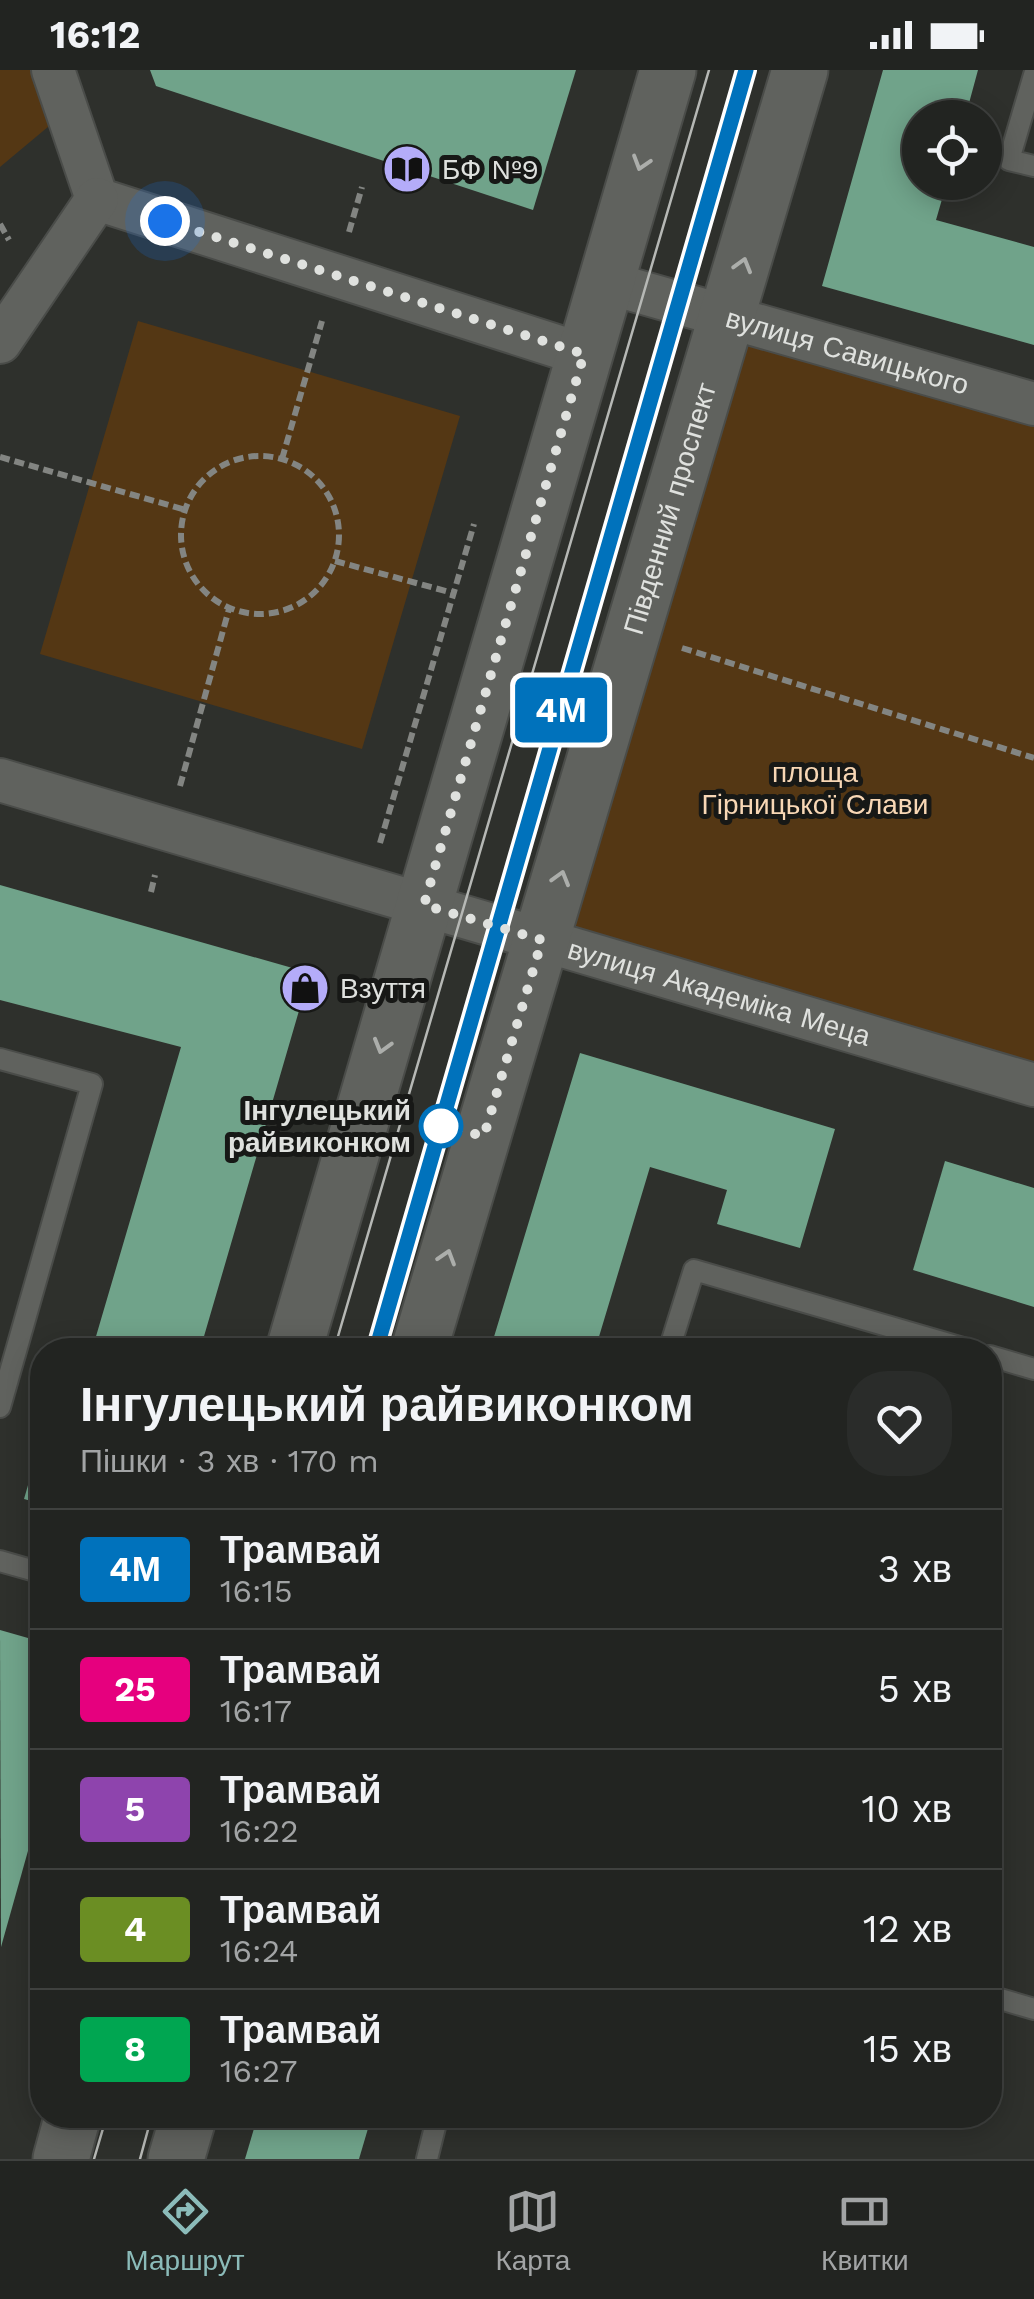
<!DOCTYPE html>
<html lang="uk">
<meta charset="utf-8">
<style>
body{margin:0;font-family:"Work Sans",sans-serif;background:#2a2c2a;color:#f1f3f6;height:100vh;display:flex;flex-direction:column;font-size:38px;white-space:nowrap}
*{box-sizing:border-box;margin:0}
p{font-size:32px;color:#a2a4a5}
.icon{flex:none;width:55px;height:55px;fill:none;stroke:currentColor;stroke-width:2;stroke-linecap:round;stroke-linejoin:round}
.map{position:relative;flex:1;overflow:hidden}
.side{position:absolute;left:30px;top:1268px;width:972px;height:790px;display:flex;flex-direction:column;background:#222421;border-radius:40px;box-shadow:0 5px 25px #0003,0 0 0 2px #3f413f}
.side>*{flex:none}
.badge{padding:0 20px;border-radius:8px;font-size:35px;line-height:65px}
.tools{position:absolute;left:902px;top:30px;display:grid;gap:20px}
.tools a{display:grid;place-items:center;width:100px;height:100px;border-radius:50%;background:#222421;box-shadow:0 5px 25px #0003,0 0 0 2px #3f413f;font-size:50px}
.you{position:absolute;width:50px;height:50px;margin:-25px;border:8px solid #fff;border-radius:50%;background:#1a73e8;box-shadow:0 0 0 15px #1a73e833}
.map>.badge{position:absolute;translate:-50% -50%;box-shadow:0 0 0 5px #fff}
.round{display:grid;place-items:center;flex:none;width:105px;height:105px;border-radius:40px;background:#2a2c2a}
.overview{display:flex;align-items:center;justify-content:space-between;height:170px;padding:0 50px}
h1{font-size:48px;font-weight:800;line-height:75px}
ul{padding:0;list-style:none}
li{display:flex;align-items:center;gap:30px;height:120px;padding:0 50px;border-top:2px solid #3f413f}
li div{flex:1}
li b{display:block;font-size:38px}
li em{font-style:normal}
li .badge{min-width:110px;font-weight:700;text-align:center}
.status{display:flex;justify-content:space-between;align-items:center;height:70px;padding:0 50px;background:#222421;direction:ltr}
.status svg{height:28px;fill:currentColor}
.tab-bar{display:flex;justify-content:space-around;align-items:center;height:140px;border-top:2px solid #3f413f;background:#222421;font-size:28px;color:#a2a4a5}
.tab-bar a{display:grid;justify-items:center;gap:5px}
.tab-bar .selected{color:#8bbbb9}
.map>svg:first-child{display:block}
.green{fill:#543714}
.building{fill:#70a38a}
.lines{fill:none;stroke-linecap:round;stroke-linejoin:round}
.service-casing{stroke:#4a4c49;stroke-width:24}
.minor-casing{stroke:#4a4c49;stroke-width:46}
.secondary-casing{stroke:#4a4c49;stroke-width:59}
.path{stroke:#838582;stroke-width:6;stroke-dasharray:10 5;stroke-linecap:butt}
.service{stroke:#60625e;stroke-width:20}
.minor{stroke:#60625e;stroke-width:42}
.secondary{stroke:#60625e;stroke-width:55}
.tram{stroke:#b6b8b5;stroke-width:2.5}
.oneway{stroke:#acaeab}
.line-casing{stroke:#fff;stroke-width:22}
.line{stroke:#0072bc;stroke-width:15}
.walk{stroke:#dfe1de;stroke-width:10;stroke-dasharray:0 18}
.stop-dot{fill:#fff;stroke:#0072bc;stroke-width:5}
.labels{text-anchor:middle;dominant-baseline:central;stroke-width:10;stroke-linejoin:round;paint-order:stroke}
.poi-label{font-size:28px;fill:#dfe1de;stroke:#171816;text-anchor:start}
.street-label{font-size:28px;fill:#dfe1de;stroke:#171816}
.park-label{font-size:28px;fill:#f8d7b5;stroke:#171816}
.stop-label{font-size:28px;font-weight:bold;fill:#dfe1de;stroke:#171816;text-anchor:end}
</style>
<div class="status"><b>16:12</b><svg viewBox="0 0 49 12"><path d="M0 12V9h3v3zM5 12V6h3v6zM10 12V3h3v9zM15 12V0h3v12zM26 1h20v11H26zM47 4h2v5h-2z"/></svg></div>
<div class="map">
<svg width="1034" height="2089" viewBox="0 0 1034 2089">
<rect width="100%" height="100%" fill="#2e302c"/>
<!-- green -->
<g class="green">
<path d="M0 0H53L67 41 0 97Z"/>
<path d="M728 248 1034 334V1015L542 870Z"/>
<path d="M138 251 460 346 362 679 40 584Z"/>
</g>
<!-- building -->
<g class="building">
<path d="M150 0H576L533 140 156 16Z"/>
<path d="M883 0H978L965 48H920V112H947L936 150 1034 177V275L822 216Z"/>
<path d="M0 815 310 903 200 1280H92L181 977 0 930Z"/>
<path d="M580 983 835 1059 800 1178 717 1154 727 1120 650 1097 595 1280H490Z"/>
<path d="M945 1091 1034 1118V1237L913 1200Z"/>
<path d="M42 1367V1434L24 1429Z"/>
<path d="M0 1560 42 1572V1731L1 1877Z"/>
<path d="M258 2045H372L359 2089H245Z"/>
</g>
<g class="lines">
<!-- service casing -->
<g class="service-casing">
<g id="service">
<path d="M1034 5 1009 90 1034 96"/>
<path d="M0 989 92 1014 0 1337"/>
<path d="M669 1280 694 1200 970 1280"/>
<path d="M990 1286 1034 1299"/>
<path d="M0 1491 42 1503"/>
<path d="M990 1926 1034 1939"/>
<path d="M427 2089 438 2045"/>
</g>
</g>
<!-- minor casing -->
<g class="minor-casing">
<g id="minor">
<path d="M53 0 97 129 584 285"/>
<path id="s1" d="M605 212 1034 334"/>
<path d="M0 272 97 129"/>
<path id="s2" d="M0 710 1034 1015"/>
</g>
</g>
<!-- secondary casing -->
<g class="secondary-casing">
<g id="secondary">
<path d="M294 1280 668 0"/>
<path id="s3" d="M419 1280 800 0"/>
<path d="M61 2089 73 2045"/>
<path d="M176 2089 189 2045"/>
</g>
</g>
<!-- path -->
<g class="path">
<path d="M0 154 9 170"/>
<path d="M349 162 362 117"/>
<circle cx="260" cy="465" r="79"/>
<path d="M0 387 186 440"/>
<path d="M282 389 322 251"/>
<path d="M335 491 453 523"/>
<path d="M682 578 1034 688"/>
<path d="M180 716 229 539"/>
<path d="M380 773 474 454"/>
<path d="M151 822 155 805"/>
</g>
<!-- service -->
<use href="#service" class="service"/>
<!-- minor -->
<use href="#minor" class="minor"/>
<!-- secondary -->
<use href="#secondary" class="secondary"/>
<!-- tram -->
<g class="tram">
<path d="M334 1280 709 0"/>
<path d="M376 1280 746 0"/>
<path d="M94 2089 107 2045"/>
<path d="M140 2089 152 2045"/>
</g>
</g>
<!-- one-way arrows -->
<defs><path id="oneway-chevron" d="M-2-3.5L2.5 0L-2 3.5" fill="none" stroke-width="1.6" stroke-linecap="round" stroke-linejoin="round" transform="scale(2.5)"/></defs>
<g class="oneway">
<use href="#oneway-chevron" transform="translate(641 93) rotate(107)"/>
<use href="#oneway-chevron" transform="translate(743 195) rotate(-74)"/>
<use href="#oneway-chevron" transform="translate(561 808) rotate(-74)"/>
<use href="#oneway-chevron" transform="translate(382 976) rotate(106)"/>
<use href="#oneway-chevron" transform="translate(447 1187) rotate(-73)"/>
</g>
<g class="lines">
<!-- line casing -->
<g class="line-casing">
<path id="line" d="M376 1280 746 0"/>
</g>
<!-- line -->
<use href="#line" class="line"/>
<!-- walk -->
<path class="walk" d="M165 151 584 284 424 835 542 870 484 1066 441 1056"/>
</g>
<!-- icons -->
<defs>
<g id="library-disc" transform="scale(2.5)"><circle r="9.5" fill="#b4acf9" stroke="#171816"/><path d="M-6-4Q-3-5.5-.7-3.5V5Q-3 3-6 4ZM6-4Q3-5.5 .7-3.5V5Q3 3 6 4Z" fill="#111"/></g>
<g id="shop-disc" transform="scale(2.5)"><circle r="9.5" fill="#b4acf9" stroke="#171816"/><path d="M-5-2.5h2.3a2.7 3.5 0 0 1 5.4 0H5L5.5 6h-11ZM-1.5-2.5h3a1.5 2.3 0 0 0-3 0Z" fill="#111"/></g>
</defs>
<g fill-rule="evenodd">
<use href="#library-disc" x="407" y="99"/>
<use href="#shop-disc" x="305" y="918"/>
</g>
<!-- markers -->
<circle class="stop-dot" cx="441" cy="1056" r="20"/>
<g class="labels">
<!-- poi labels -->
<g class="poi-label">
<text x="442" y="99">БФ №9</text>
<text x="340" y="918">Взуття</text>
</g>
<!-- street labels -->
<g class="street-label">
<text stroke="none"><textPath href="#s1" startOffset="252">вулиця Савицького</textPath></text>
<text stroke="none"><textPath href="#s3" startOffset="878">Південний проспект</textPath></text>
<text stroke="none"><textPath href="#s2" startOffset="750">вулиця Академіка Меца</textPath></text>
</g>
<!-- park labels -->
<g class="park-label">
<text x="815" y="702">площа<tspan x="815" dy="32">Гірницької Слави</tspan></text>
</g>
<!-- stop labels -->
<g class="stop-label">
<text x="411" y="1040">Інгулецький<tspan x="411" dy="32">райвиконком</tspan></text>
</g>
</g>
</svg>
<div class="tools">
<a><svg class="icon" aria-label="locate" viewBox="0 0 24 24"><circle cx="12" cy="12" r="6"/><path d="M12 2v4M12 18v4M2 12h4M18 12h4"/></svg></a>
</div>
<div class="you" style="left:165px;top:151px"></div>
<b class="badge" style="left:561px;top:640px;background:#0072bc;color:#fff">4М</b>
<section class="side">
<div class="overview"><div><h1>Інгулецький райвиконком</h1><p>Пішки · 3 хв · 170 m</p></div><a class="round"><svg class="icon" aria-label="heart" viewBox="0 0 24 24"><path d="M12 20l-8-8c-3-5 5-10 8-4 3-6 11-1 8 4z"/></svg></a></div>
<ul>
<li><span class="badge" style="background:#0072bc;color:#fff">4М</span><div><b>Трамвай</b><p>16:15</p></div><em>3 хв</em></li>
<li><span class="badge" style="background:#e6007e;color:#fff">25</span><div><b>Трамвай</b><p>16:17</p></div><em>5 хв</em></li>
<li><span class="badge" style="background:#8e44ad;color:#fff">5</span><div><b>Трамвай</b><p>16:22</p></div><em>10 хв</em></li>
<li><span class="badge" style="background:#6b8e23;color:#fff">4</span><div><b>Трамвай</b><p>16:24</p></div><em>12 хв</em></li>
<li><span class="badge" style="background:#00a651;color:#fff">8</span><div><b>Трамвай</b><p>16:27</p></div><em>15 хв</em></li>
</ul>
</section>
</div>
<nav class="tab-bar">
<a class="selected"><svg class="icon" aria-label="directions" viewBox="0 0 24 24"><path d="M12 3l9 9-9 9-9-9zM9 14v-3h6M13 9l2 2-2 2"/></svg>Маршрут</a>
<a><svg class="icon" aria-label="map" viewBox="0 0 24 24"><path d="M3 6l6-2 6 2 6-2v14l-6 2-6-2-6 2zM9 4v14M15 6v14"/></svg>Карта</a>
<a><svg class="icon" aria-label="tickets" viewBox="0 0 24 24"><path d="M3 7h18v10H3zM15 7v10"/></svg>Квитки</a>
</nav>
